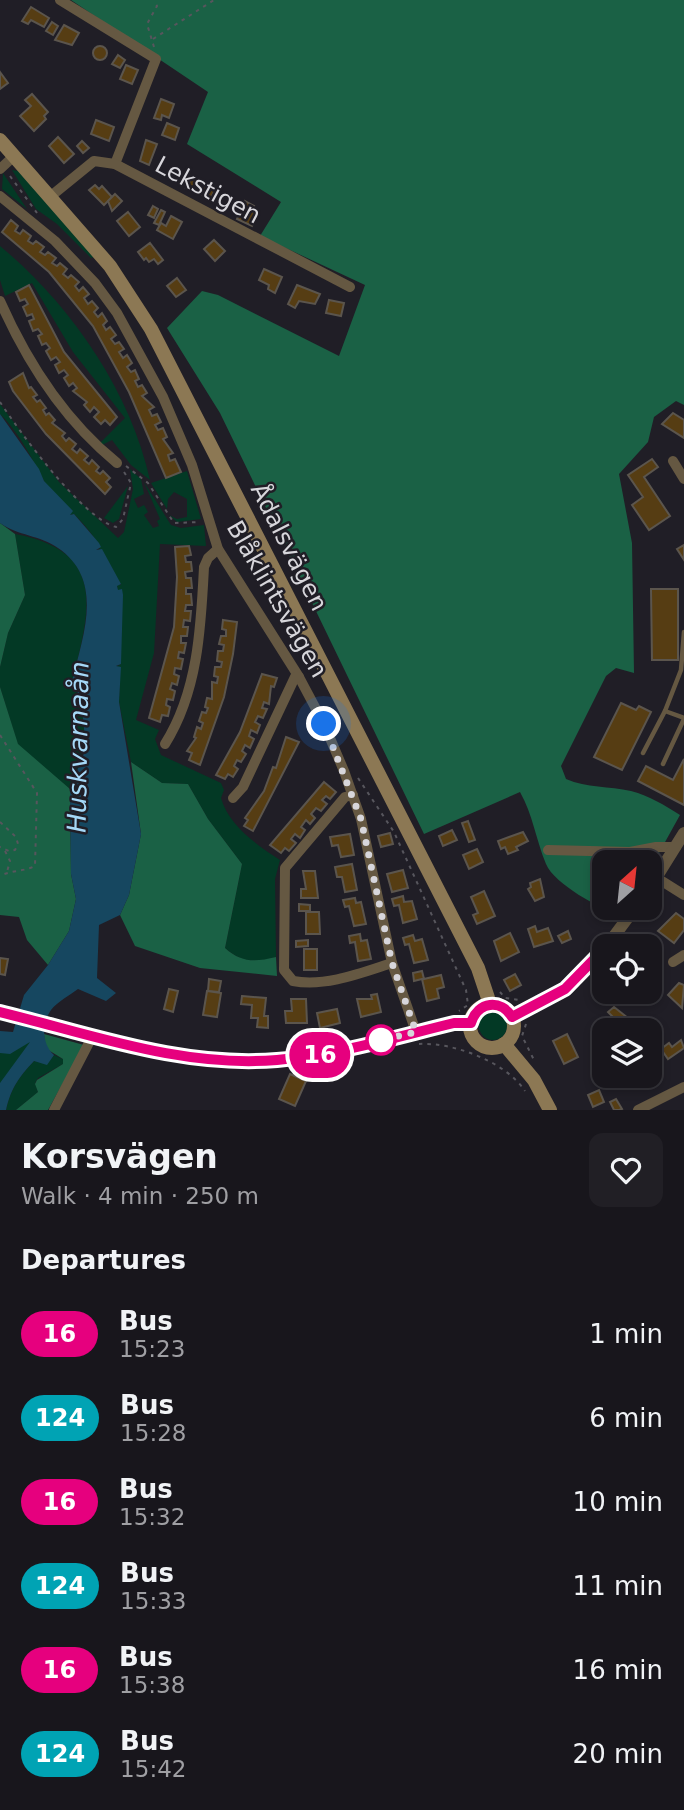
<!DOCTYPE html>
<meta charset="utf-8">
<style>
body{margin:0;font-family:"DejaVu Sans",sans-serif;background:#211f25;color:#f1f3f6;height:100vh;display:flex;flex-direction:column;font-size:26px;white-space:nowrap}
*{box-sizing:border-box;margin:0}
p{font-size:23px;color:#9f9fa3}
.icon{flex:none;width:38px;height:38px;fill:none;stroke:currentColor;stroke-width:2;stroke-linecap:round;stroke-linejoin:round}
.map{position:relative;height:1110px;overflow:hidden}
.panel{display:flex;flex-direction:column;background:#18161c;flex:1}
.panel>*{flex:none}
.badge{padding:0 14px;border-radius:23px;font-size:24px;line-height:46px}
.needle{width:46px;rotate:27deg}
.controls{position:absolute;left:592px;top:850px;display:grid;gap:14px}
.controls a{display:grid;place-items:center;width:70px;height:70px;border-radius:14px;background:#18161c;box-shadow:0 4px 10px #0003,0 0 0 2px #36353b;font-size:35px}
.you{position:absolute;width:35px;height:35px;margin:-18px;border:5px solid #fff;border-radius:50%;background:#1a73e8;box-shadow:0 0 0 10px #1a73e833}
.map>.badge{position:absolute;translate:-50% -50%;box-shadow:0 0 0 4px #fff}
h2{padding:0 21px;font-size:26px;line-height:63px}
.round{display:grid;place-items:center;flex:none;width:74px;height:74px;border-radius:14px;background:#211f25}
.headline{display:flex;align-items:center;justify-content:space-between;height:119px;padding:0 21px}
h1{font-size:33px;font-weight:600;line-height:52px}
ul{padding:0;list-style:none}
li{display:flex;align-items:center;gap:21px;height:84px;padding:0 21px}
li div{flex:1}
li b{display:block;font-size:26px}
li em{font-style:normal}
li .badge{min-width:77px;font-weight:700;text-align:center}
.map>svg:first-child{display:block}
.green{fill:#033925}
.forest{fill:#1a6145}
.water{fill:#164760}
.building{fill:#563d13;stroke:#5b554d;stroke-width:2}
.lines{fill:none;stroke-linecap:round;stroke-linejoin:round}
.path{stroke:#57565d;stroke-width:2;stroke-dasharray:3.5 5;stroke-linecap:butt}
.service{stroke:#655842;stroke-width:4.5}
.minor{stroke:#655842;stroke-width:10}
.tertiary{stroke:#655842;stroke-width:12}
.secondary{stroke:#8c7854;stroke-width:14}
.line-casing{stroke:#fff;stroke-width:16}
.line{stroke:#e6007e;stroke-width:10}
.walk{stroke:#d7d6db;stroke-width:7;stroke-dasharray:0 12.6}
.stop-dot{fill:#fff;stroke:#e6007e;stroke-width:3.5}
.labels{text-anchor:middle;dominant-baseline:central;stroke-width:5;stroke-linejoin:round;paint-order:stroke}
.street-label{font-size:24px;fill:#d7d6db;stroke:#201e26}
.water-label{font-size:26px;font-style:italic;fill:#a5d8f7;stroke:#201e26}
</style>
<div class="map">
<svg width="684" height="1110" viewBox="0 0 684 1110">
<rect width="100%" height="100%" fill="#201e26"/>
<!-- green -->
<g class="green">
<path d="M12 170 18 171 94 257 91 258 57 224 36 209Z"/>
<path d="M3 173 27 209 2 189Z"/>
<path d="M0 246C70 304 130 390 150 480L131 465 112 440 102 445 100 443 125 418 73 352 32 283 5 296 0 280Z"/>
<path d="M0 404 59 482 118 538 124 532 133 489 130 469 141 479 144 494 134 499 138 508 144 505 148 512 144 515 153 528 159 526 157 521 160 519 144 482 171 525 181 528 204 525 206 546 160 544 154 653 136 720 159 730 155 739 161 755 221 783 224 790 221 798C229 826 257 845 280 860L275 879 276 957C255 963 242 963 225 948L242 864 208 819 188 784 162 783 131 762 119 702 120 667H116L121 664V621L117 585H121L102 550 97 552 100 548C94 535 84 524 74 514L70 515C65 502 51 494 44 481 34 462 19 432 0 414Z"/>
<path d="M187 471 201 519 177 522 169 515 177 519 187 517V499L174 492 168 499 167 509 151 483Z"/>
<path d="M128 486 119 519 113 523 104 518Z"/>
<path d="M15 534C108 551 90 611 72 681 93 722 86 748 70 789L18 745 0 687V667L8 633 25 595Z"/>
<circle cx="493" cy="1026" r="14"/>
<path d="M32 1040 0 1084V1053H11Z"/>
<path d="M54 1055 63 1059V1064L38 1078 35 1083 38 1092 16 1110H6C11 1088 19 1077 34 1061L47 1064Z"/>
</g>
<!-- forest -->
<g class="forest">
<path d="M71 0H684V405L676 401 654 417 648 442 619 474 632 543 634 673 616 668 606 676 561 766 566 779C587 788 609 786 631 791 650 796 664 805 680 815L649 871V863H604V908H626L620 917C599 907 555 885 546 864 536 840 533 815 520 792L424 834 220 413 167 328 202 291 218 295 339 356 365 285 260 236 281 202 187 144 208 92Z"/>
<path d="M0 523 15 534 25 595 8 633 0 667Z"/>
<path d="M0 687 18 744 70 789 71 874 76 899 69 931 48 965 27 940 19 917 0 915Z"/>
<path d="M131 762 162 783 188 784 208 819 242 864 225 948C242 963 255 962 276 957L277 976 200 968 135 946 120 915 129 895 141 834Z"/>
<path d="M44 1034 84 1045 48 1110H16L38 1092 35 1084 37 1080 63 1064V1059L45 1048Z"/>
</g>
<!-- water -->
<path class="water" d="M0 414 39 469 44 481 73 511 70 515 74 514 99 543 101 547 96 550 102 549 121 584 117 586 118 590 122 589 123 595 121 664 116 666 121 667 119 702 141 834 129 895 120 915 99 925 97 978 116 993 106 1001 78 989C70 995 57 1002 51 1010 41 1024 42 1044 54 1055L47 1065 34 1061C19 1077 11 1088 6 1110H0V1083L30 1042 10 1054 0 1053V1031L13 1032 24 995 48 965 69 931 76 899 71 874 70 789 86 748 81 700 72 681C83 636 105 580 58 548 40 535 18 536 0 523Z"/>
<!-- building -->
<g class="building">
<path d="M31 7 49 18 44 27 31 20 28 24 22 21Z"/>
<path d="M52 22 58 26 53 35 46 31Z"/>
<path d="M64 25 79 33 72 45 55 40Z"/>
<circle cx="100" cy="53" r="7"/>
<path d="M118 55 125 60 120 68 112 64Z"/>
<path d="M126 65 138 70 132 84 120 79Z"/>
<path d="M0 72 8 83 0 89Z"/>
<path d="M32 94 48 112 44 116 46 119 34 131 20 116 31 106 25 100Z"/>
<path d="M161 99 174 104 169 118 162 115 161 120 154 118Z"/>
<path d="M96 120 114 127 109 141 91 134Z"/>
<path d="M167 123 179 128 175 140 162 135Z"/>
<path d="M58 137 74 154 64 163 49 146Z"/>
<path d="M146 140 157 144 149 165 140 161Z"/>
<path d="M82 141 89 148 83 153 77 146Z"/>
<path d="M192 177 216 188 211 198 186 188Z"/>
<path d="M95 185 99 189 102 186 112 197 104 205 89 190Z"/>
<path d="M115 194 122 201 112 211 108 201Z"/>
<path d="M245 201 254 206 252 211 258 214 252 226 237 219Z"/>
<path d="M153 206 158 209 154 218 148 215Z"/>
<path d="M161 210 165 212 159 225 154 223Z"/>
<path d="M128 212 140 227 129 236 117 221Z"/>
<path d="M171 216 182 222 173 239 157 230 161 223 166 226Z"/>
<path d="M11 220 18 226 15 231 20 234 23 230 31 236 28 241 33 244 36 241 44 247 40 252 45 255 48 252 56 258 52 263 57 266 60 263 67 269 63 274 68 278 71 275 79 282 75 286 79 291 83 287 89 294 84 298 88 304 92 301 98 308 94 312 98 317 102 313 107 321 103 325 106 330 110 327 116 335 111 339 115 344 119 342 124 349 119 352 123 358 127 355 132 363 127 367 131 372 135 370 139 379 135 381 138 387 142 385 147 393 142 396 154 407 149 410 152 416 157 414 161 422 155 425 158 430 163 428 167 437 163 439 173 453 168 455 170 461 175 459 181 472 166 478 129 392 93 326 49 272 2 232Z"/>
<path d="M214 240 225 251 215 261 204 249Z"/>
<path d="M150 243 163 260 158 264 154 259 149 262 146 258 144 260 138 252Z"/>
<path d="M264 269 282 277 275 293 268 289 269 285 259 280Z"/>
<path d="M177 278 186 290 176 297 167 286Z"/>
<path d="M29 285 64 352 117 417 110 425 105 420 101 424 94 417 99 412 94 407 90 412 84 405 87 402 73 391 77 388 73 383 69 386 64 378 68 375 64 370 59 373 55 365 60 362 56 357 51 360 46 351 50 348 46 343 42 345 38 336 42 334 38 329 33 331 29 321 34 319 32 314 27 316 23 307 28 304 25 299 20 301 16 292Z"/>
<path d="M297 285 320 294 315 304 299 301 295 308 288 304Z"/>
<path d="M329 300 344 303 341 316 326 313Z"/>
<path d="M23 373 29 388 31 387 37 395 33 397 37 402 40 400 46 408 43 410 46 415 49 413 55 420 52 423 65 433 62 436 66 441 69 438 76 444 72 449 77 453 80 449 88 456 84 460 89 464 92 460 99 467 96 471 100 474 103 471 110 478 106 482 111 487 105 494 46 434 13 391 9 382Z"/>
<path d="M673 413 684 420V438L662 424Z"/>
<path d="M652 459 658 467 644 477 670 516 649 530 632 505 643 497 628 475Z"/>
<path d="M684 545V560L677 549Z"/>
<path d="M189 546 191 555 185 556 186 562H191L192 571 185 572 186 578H191L192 588H186V594H191L192 605H186L185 611H191L190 621 184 620 183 627H188L187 636H181V643H186L184 653 179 652 178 658 183 659 181 669 175 668 174 674 179 676 177 685 172 683 170 689 175 691 173 700 167 699 166 705 170 707 168 716 162 715 160 722 149 718 174 627 177 577 175 547Z"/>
<path d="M651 589H678V660H652Z"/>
<path d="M223 620 237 622 233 654 224 697 200 765 189 760 192 753 187 751 196 738 194 737 197 727 201 729 203 723 199 721 202 712 206 713 208 708 205 707 207 698 212 699V682L217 683 218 677 214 676 215 667H221L222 662 217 661 218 651H223L224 645 219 644 221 636H226V630L222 629Z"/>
<path d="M262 674 277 678 274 687 271 686 269 704 264 702 262 708 267 709 263 718 258 716 255 722 260 725 257 733 251 730 249 736 254 739 250 748 245 745 242 751 246 754 241 762 237 760 234 766 238 769 233 777 228 774 225 779 216 775 240 732Z"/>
<path d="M621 703 636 710 639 706 651 712 622 770 594 757Z"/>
<path d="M286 737 299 742 253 831 244 826 248 820 245 818 264 791 273 767 276 768Z"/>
<path d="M684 759V805L638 781 646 766 673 780Z"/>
<path d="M324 782 336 792 330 799 326 796 322 800 327 804 321 811 316 808 311 814 315 818 310 824 306 820 301 827 305 830 300 838 295 834 291 839 296 843 289 851 285 848 281 853 270 845Z"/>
<path d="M468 821 475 840 469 842 462 823Z"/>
<path d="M452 830 457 840 443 846 439 836Z"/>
<path d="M523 832 528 841 516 847 518 850 508 854 505 847 501 849 498 841Z"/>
<path d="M390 833 393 844 381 847 378 836Z"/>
<path d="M350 834 354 855 341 857 338 845 332 846 330 837Z"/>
<path d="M477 849 483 862 469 869 463 855Z"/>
<path d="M352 864 357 890 345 892 342 877H337L335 867Z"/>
<path d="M403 870 408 888 392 892 387 874Z"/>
<path d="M303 871H315L318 898H301V889H306Z"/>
<path d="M540 879 544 897 535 901 528 889 531 887 530 883Z"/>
<path d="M484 891 495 916 477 924 473 915 478 913 471 897Z"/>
<path d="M403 896 404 902 412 901 417 919 403 923 399 905 394 906 392 899Z"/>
<path d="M355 898 356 903 361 902 366 924 354 926 349 906 345 907 343 900Z"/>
<path d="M299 904 310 905V911H299Z"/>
<path d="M306 912H319L320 934H306Z"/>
<path d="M676 913 684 919V930L674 943 658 931Z"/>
<path d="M535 926 537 932 548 928 553 941 534 947 528 929Z"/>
<path d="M568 931 571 939 562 943 558 936Z"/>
<path d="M510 933 519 952 501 961 494 941Z"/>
<path d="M360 934 361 941 367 940 371 959 358 961 355 942 350 943 349 936Z"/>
<path d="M413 935 415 941 422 939 428 960 414 963 409 944 405 945 403 938Z"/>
<path d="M645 937 658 940 652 954 649 947H636L638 941 644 943Z"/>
<path d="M308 940V946L296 947V941Z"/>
<rect x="304" y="949" width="13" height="21"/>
<path d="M649 953 653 960 651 971H649Z"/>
<path d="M0 958 8 959 5 975 0 974Z"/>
<path d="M422 971 424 979 441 975 444 987 437 989 439 998 427 1001 422 979 414 981 413 973Z"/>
<path d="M515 974 521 985 510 991 504 980Z"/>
<path d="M209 979 221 981 219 992 208 991Z"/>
<path d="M679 983 684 985 682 1008 668 995Z"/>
<path d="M169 989 178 991 173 1012 164 1009Z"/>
<path d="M207 991 221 993 217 1017 203 1015Z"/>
<path d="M611 992H625L627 994 616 1003 608 995Z"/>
<path d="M377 994 381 1012 361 1017 357 999H372L371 995Z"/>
<path d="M242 996 266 998 264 1016H268V1028L257 1027 258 1018H251L252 1005 241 1004Z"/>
<path d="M291 999H306L307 1023H286L285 1011H292Z"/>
<path d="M614 1007 628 1018 629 1023 623 1028 620 1025 618 1028 609 1019 612 1016 608 1012Z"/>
<path d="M337 1009 340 1023 320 1028 317 1013Z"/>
<path d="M653 1024 658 1028 650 1037 647 1031Z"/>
<path d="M567 1034 578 1057 564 1064 553 1041Z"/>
<path d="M681 1040 684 1048 668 1059 661 1049 669 1043 672 1047Z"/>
<path d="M290 1074 306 1081 295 1106 279 1099Z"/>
<path d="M632 1076H646L649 1083 637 1088Z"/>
<path d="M599 1090 604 1102 593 1107 588 1095Z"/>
<path d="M616 1099 622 1109 619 1110H614L610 1102Z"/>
</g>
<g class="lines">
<!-- path -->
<g class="path">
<path d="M153 39 214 0"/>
<path d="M154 47 147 24 157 6 155 0"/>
<path d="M10 176 37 213"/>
<path d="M0 402C19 431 83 519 116 527L123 519 131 483 124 472"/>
<path d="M126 466 148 483 174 523 200 522"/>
<path d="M0 735 37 793 35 866C23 872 11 870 0 876"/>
<path d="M358 778 394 832 466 990 468 1005 459 1011"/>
<path d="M0 822 16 837 18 844 15 850 9 851 0 847"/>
<path d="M5 851 10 861 7 872"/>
<path d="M500 992 505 998 519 1000"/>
<path d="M526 1024 522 1036 534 1060"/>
<path d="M419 1044C453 1042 506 1062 525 1091"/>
</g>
<!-- service -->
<g class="service">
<path d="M665 711 681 670 684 632"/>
<path d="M643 753 665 711 684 718"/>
<path d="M663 764 684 719"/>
</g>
<!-- minor -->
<g class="minor">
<path d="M60 0 156 59 115 164"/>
<path d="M0 169 14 156"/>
<path d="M0 196 55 241 95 283 117 313 163 397 192 465 218 549 299 677 324 724 344 771 361 819 392 963 416 1032"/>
<path d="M51 196 94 161 115 164 350 287"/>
<path d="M0 301C27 362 64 420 117 463"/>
<path d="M673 461 684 479"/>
<path d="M165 744C198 692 201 627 204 567L208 558 218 549"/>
<path d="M353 795 345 797 285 868 284 970 293 981C326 987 361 973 392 963"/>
<path d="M233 798 243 787 295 677H299"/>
<path d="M548 850 630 852 656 847H676"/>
<path d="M657 878 684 895"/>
<path d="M673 962 684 955"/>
<path d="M54 1110 92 1037"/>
<path d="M638 1110 684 1087"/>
</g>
<!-- tertiary -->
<g class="tertiary">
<path d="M649 889 684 833"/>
<path d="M606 947 635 908"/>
<path d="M0 1012C90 1035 183 1068 277 1060 337 1055 396 1037 454 1023H471"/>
<path d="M512 1017 565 989 604 949"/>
</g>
<!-- secondary -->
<g class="secondary">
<path d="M0 140 110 266 151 329 478 968 490 1004"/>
<circle cx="492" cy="1026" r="22"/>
<path d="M504 1044 534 1080 550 1110"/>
</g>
</g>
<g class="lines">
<!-- line casing -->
<g class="line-casing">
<path id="line" d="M0 1012C90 1034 182 1068 277 1060 337 1055 396 1037 454 1023H471C478 1001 501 999 512 1017L565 989 604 949"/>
</g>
<!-- line -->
<use href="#line" class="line"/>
<!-- walk -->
<path class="walk" d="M324 724 361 819 392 963 416 1032 381 1040"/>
</g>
<!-- markers -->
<circle class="stop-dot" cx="381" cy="1040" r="14"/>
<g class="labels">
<!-- street labels -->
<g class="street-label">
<text transform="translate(208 190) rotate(28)">Lekstigen</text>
<text transform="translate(289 547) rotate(63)">Ådalsvägen</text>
<text transform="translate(277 599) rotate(60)">Blåklintsvägen</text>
</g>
<!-- water labels -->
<g class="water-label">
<text transform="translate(78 747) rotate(-89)">Huskvarnaån</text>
</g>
</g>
</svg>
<div class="controls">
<a><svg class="needle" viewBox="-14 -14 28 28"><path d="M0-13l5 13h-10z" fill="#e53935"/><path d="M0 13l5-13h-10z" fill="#9f9fa3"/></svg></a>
<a><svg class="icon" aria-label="locate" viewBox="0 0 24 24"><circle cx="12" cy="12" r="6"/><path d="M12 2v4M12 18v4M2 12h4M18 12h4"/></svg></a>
<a><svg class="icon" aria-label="layers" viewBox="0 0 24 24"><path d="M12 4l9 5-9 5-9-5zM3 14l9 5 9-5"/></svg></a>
</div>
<div class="you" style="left:324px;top:724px"></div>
<b class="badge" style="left:320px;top:1055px;background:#e6007e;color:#fff">16</b>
</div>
<section class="panel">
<div class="headline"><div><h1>Korsvägen</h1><p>Walk · 4 min · 250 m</p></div><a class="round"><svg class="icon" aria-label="heart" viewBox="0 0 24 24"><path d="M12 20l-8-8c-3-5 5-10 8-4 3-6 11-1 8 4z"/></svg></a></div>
<h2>Departures</h2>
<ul>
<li><span class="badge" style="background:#e6007e;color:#fff">16</span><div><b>Bus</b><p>15:23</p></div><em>1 min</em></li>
<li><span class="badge" style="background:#00a3b4;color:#fff">124</span><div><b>Bus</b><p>15:28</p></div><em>6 min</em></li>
<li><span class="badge" style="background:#e6007e;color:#fff">16</span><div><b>Bus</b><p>15:32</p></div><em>10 min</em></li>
<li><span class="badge" style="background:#00a3b4;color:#fff">124</span><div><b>Bus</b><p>15:33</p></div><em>11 min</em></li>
<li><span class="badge" style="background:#e6007e;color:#fff">16</span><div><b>Bus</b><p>15:38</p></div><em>16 min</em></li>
<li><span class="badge" style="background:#00a3b4;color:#fff">124</span><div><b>Bus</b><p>15:42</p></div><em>20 min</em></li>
</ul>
</section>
